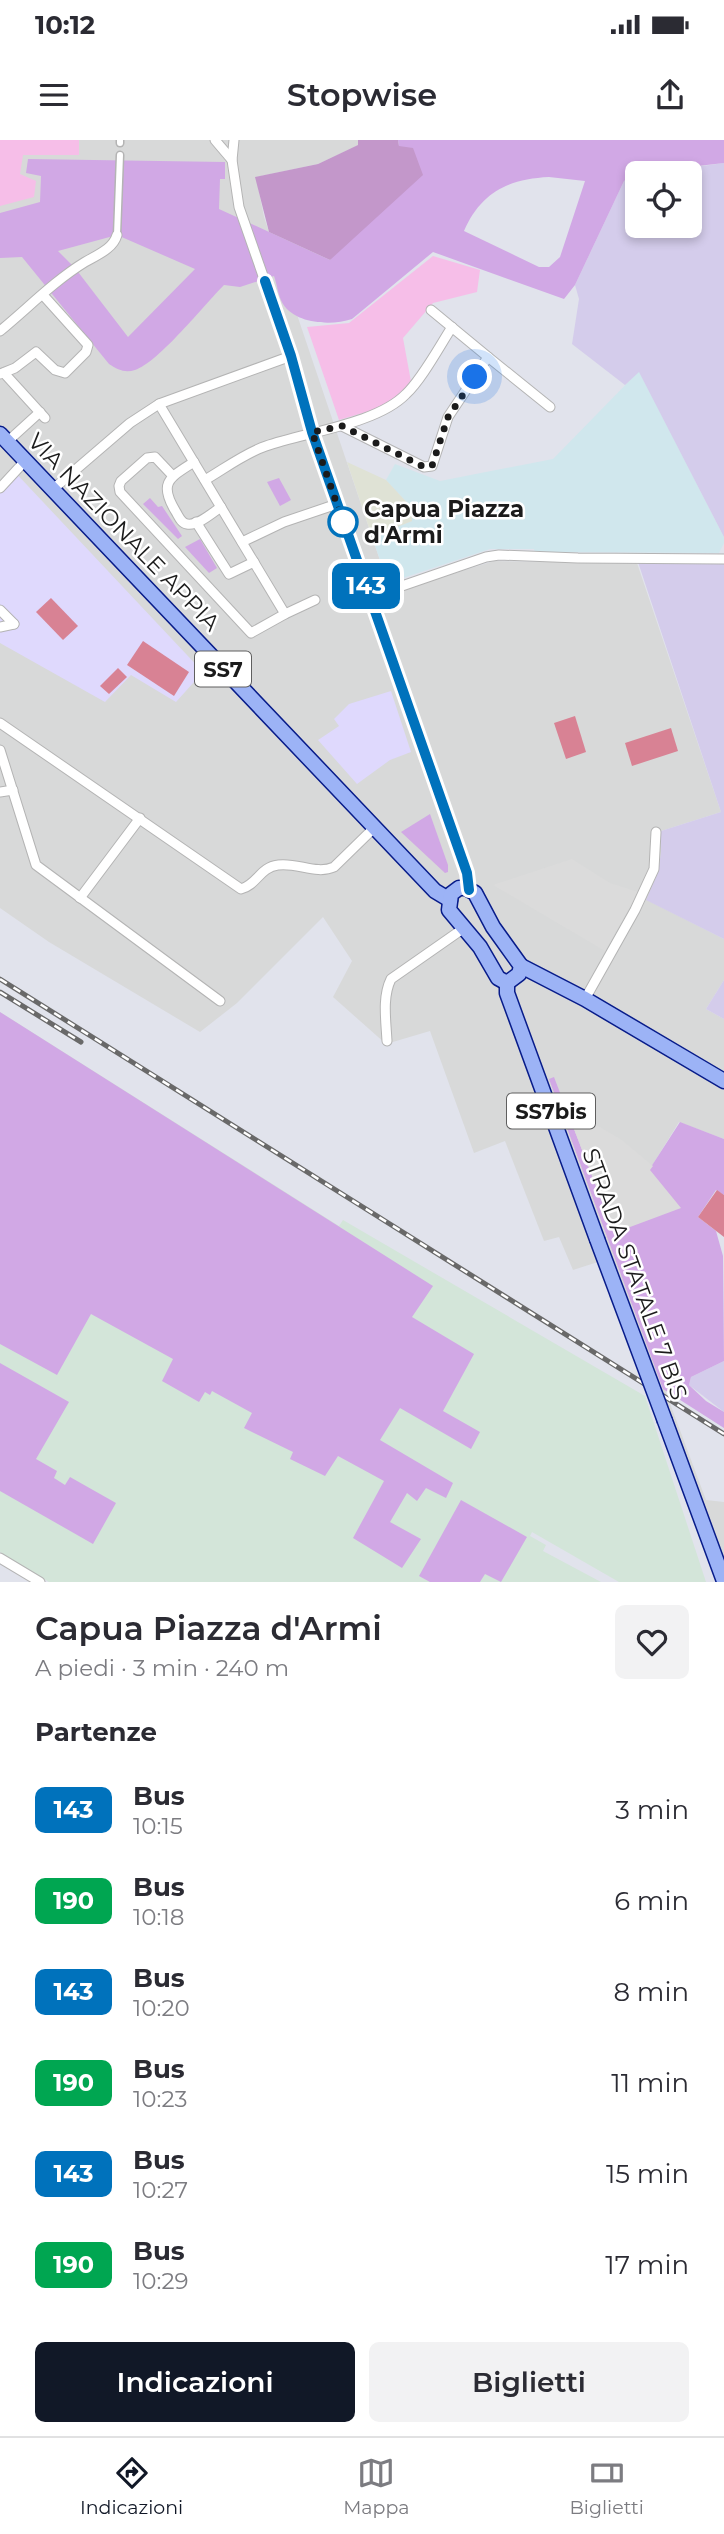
<!DOCTYPE html>
<html lang="it">
<meta charset="utf-8">
<style>
body{margin:0;font-family:Montserrat,sans-serif;background:#f2f2f3;color:#2b2b33;height:100vh;display:flex;flex-direction:column;font-size:26px;white-space:nowrap}
*{box-sizing:border-box;margin:0}
p{font-size:23px;color:#7c7c81}
.icon{flex:none;width:38px;height:38px;fill:none;stroke:currentColor;stroke-width:2;stroke-linecap:round;stroke-linejoin:round}
.map{position:relative;height:1442px;overflow:hidden}
.panel{display:flex;flex-direction:column;background:#fff;flex:1}
.panel>*{flex:none}
.badge{padding:0 14px;border-radius:10px;font-size:24px;line-height:46px}
.fabs{position:absolute;left:625px;top:21px;display:grid;gap:14px}
.fabs a{display:grid;place-items:center;width:77px;height:77px;border-radius:10px;background:#fff;box-shadow:0 4px 10px #0003;font-size:35px}
.you{position:absolute;width:35px;height:35px;margin:-18px;border:5px solid #fff;border-radius:50%;background:#1a73e8;box-shadow:0 0 0 10px #1a73e833}
.map>.badge{position:absolute;translate:-50% -50%;box-shadow:0 0 0 4px #fff}
h2{padding:0 35px;font-size:26px;line-height:63px}
.round{display:grid;place-items:center;flex:none;width:74px;height:74px;border-radius:10px;background:#f2f2f3}
.head{display:flex;align-items:center;justify-content:space-between;height:119px;padding:0 35px}
h1{font-size:33px;font-weight:600;line-height:52px}
.action{display:flex;gap:14px;margin-top:auto;padding:14px 35px}
.action a{flex:1;height:80px;border-radius:10px;background:#111827;color:#fff;font-size:28px;font-weight:600;line-height:80px;text-align:center}
.action a+a{background:#f2f2f3;color:#2b2b33}
ul{padding:0;list-style:none}
li{display:flex;align-items:center;gap:21px;height:91px;padding:0 35px}
li div{flex:1}
li b{display:block;font-size:26px}
li em{font-style:normal}
li .badge{min-width:77px;font-weight:700;text-align:center}
.status{display:flex;justify-content:space-between;align-items:center;height:49px;padding:0 35px;background:#fff;direction:ltr}
.status svg{height:19px;fill:currentColor}
header{display:flex;justify-content:space-between;align-items:center;height:91px;padding:0 35px;background:#fff;font-size:32px;font-weight:600}
.tab-bar{display:flex;justify-content:space-around;align-items:center;height:98px;border-top:2px solid #e1e1e2;background:#fff;font-size:19px;color:#7c7c81}
.tab-bar a{display:grid;justify-items:center;gap:4px}
.tab-bar .active{color:#111827}
.map>svg:first-child{display:block}
.residential{fill:#d8d9d9}
.commercial{fill:#d0e7ed}
.industrial{fill:#d3e5d9}
.education{fill:#dfd9fd}
.farmland{fill:#d4cceb}
.grass{fill:#d1a8e5;fill-rule:evenodd}
.forest{fill:#c397ca}
.park{fill:#f6bee8}
.pitch{fill:#d88294}
.parking{fill:#dbdbdb}
.plaza{fill:#dfe2d5}
.lines{fill:none;stroke-linecap:round;stroke-linejoin:round}
.pedestrian-casing{stroke:#b4b4b4;stroke-width:9}
.minor-casing{stroke:#b4b4b4;stroke-width:11}
.primary-casing{stroke:#081c8a;stroke-width:17}
.pedestrian{stroke:#fff;stroke-width:6}
.minor{stroke:#fff;stroke-width:9}
.primary{stroke:#9cb3f6;stroke-width:14}
.rail-casing{stroke:#696969;stroke-width:5}
.rail{stroke:#fff;stroke-width:2.5;stroke-dasharray:8;stroke-linecap:butt}
.primary-bridge-casing{stroke:#081c8a;stroke-width:17;stroke-linecap:butt}
.primary-bridge{stroke:#9cb3f6;stroke-width:14}
.line-casing{stroke:#fff;stroke-width:16}
.line{stroke:#0072bc;stroke-width:10}
.walk{stroke:#1b1b1b;stroke-width:7;stroke-dasharray:0 12.6}
.stop-dot{fill:#fff;stroke:#0072bc;stroke-width:3.5}
.labels{text-anchor:middle;dominant-baseline:central;stroke-width:5;stroke-linejoin:round;paint-order:stroke}
.shield{fill:#fff;stroke:#5f5f5f;stroke-width:2}
.shield-label{font-size:21px;font-weight:bold;fill:#1b1b1b}
.stop-label{font-size:23px;font-weight:bold;fill:#1b1b1b;stroke:#fff;text-anchor:start}
.street-label{font-size:23px;fill:#1b1b1b;stroke:#fff}
</style>
<div class="status"><b>10:12</b><svg viewBox="0 0 49 12"><path d="M0 12V9h3v3zM5 12V6h3v6zM10 12V3h3v9zM15 12V0h3v12zM26 1h20v11H26zM47 4h2v5h-2z"/></svg></div>
<header><svg class="icon" aria-label="menu" viewBox="0 0 24 24"><path d="M4 6h16M4 12h16M4 18h16"/></svg>Stopwise<svg class="icon" aria-label="share" viewBox="0 0 24 24"><path d="M12 15V3M7 8l5-5 5 5M5 13v7h14v-7"/></svg></header>
<div class="map">
<svg width="724" height="1442" viewBox="0 0 724 1442">
<rect width="100%" height="100%" fill="#e1e3ec"/>
<!-- residential -->
<path class="residential" d="M0 0H358L359 5 318 24 256 37 264 77 391 453 494 421 637 423 721 672 661 691V713L658 732 647 760 724 799V840L706 869 724 879V999L679 982 608 1097 706 1360 724 1362V1442H717L601 1121 573 1130 559 1097 544 1101 505 1001 474 1013 430 891 386 904 333 857 352 821 323 777 237 863 200 892 49 802 0 768Z"/>
<!-- commercial -->
<path class="commercial" d="M639 231 724 397V403L719 413 535 412 534 409H490L388 443 372 397 412 381V368L386 340 395 324 440 341 553 319Z"/>
<!-- industrial -->
<path class="industrial" d="M0 872 339 1086 343 1080 645 1256 706 1442H619L532 1392 530 1396 546 1405 543 1411 601 1442H49L0 1412Z"/>
<!-- education -->
<g class="education">
<path d="M12 329 203 532 176 562 131 535 105 562 0 503V342Z"/>
<path d="M391 551 411 612 390 620 357 644 318 600 339 586 334 579 349 564Z"/>
</g>
<!-- farmland -->
<g class="farmland">
<path d="M724 23V397L639 232 625 245 572 204 579 159 575 145 624 41 637 35V86H690V33H651Z"/>
<path d="M638 422 724 423V799L646 760 658 732 661 713V691L721 672Z"/>
<path d="M724 840V879L706 869Z"/>
<path d="M724 1221V1272L689 1245 691 1237Z"/>
</g>
<!-- grass -->
<g class="grass">
<path d="M398 0H724V23L637 33 624 41 575 145 564 159 433 112 352 179C331 186 296 184 283 164 278 156 277 144 274 136L240 147 224 145C205 164 158 223 135 230 125 233 118 230 109 224L22 117 0 118V73L40 62 41 36 26 33 28 19 225 22V39H220L219 69 330 120 399 6ZM549 37 585 41 560 117 549 127H539L464 91C481 52 509 39 549 37ZM117 95 195 129 128 197 75 128 58 111Z"/>
<path d="M279 338 291 360 280 366 267 342Z"/>
<path d="M150 358 158 367 162 366 182 396 178 399 143 364Z"/>
<path d="M200 399 217 428 209 433 185 407Z"/>
<path d="M430 674 448 725V732L445 733 401 692Z"/>
<path d="M0 872 433 1146 412 1177 474 1214 443 1271 480 1292 471 1309 400 1268 380 1300 453 1343 446 1358 426 1348 417 1361 407 1353 390 1382 421 1399 402 1428 353 1398 384 1341 338 1316 325 1336 290 1319 293 1312 244 1288 252 1273 212 1251 210 1255 205 1252 199 1262 162 1241 173 1219 91 1174 57 1235 0 1204Z"/>
<path d="M554 937 614 1093 649 1030 680 982 724 999V1055L716 1050 698 1077 716 1091 723 1116 724 1221 691 1237 689 1245 706 1261 724 1272V1288L663 1249 549 939Z"/>
<path d="M0 1223 69 1262 36 1319 57 1331 54 1338 65 1345 70 1337 116 1363 93 1404 0 1351Z"/>
<path d="M461 1360 527 1397 501 1442 485 1434 480 1442H430L419 1436Z"/>
</g>
<!-- forest -->
<path class="forest" d="M358 0H398L399 6 413 8 423 35 330 120 269 92 255 37 318 24 358 5Z"/>
<!-- park -->
<g class="park">
<path d="M0 0H79V15H23L20 34 36 41 34 57 0 66Z"/>
<path d="M433 116 480 130 477 152 433 163 403 198 412 247 393 264 339 280 307 187 349 183Z"/>
</g>
<!-- pitch -->
<g class="pitch">
<path d="M51 458 78 486 63 500 36 472Z"/>
<path d="M143 501 189 532 174 556 127 525Z"/>
<path d="M118 528 127 537 109 554 100 546Z"/>
<path d="M575 576 586 612 566 619 554 583Z"/>
<path d="M671 588 678 611 632 626 625 603Z"/>
<path d="M717 1050 724 1055V1097L698 1077Z"/>
</g>
<!-- parking -->
<g class="parking">
<path d="M572 719 610 743 638 752 605 811 493 745Z"/>
<path d="M588 980 622 1000 653 1026 650 1030 681 1068 614 1093 572 984Z"/>
</g>
<!-- plaza -->
<path class="plaza" d="M347 322 386 340 412 368V381L372 397Z"/>
<g class="lines">
<!-- pedestrian casing -->
<g class="pedestrian-casing">
<g id="pedestrian">
<path d="M120 3V0"/>
<path d="M117 95 120 15"/>
</g>
</g>
<!-- minor casing -->
<g class="minor-casing">
<g id="minor">
<path d="M215 0 232 20"/>
<path d="M234 0 232 20 239 67 291 216 312 292 467 733 469 750"/>
<path d="M0 191C28 168 54 141 85 122 97 115 113 109 117 95"/>
<path d="M488 217 550 267"/>
<path d="M4 233 45 278"/>
<path d="M0 234 15 228 36 212 55 230 65 233 86 212 88 205 43 155"/>
<path d="M159 264 285 474"/>
<path d="M342 286 424 327 432 326 448 277 488 217 431 170"/>
<path d="M7 302 40 272"/>
<path d="M194 322C169 338 158 343 176 372 179 377 181 383 187 384 198 386 212 373 221 367"/>
<path d="M172 335 155 317 147 318 121 341 119 346 120 352 251 493 285 474 315 460"/>
<path d="M205 340C224 329 245 313 266 306 306 292 377 284 406 254 422 239 439 207 452 187"/>
<path d="M0 348 25 321"/>
<path d="M52 350 130 283 159 264 291 216"/>
<path d="M196 382 229 434 254 422"/>
<path d="M242 402 284 382 337 364"/>
<path d="M370 457 486 417 499 415 578 418 724 419"/>
<path d="M0 470 14 484"/>
<path d="M0 487 14 484"/>
<path d="M0 583 241 749C257 745 260 727 278 725 297 722 316 735 334 727L375 687"/>
<path d="M0 610 36 725 220 861"/>
<path d="M0 652 13 650"/>
<path d="M80 758 140 678"/>
<path d="M585 859 635 770 654 729 656 692"/>
<path d="M387 901C386 881 382 857 391 839L464 788"/>
<path d="M0 1418 40 1442"/>
</g>
</g>
<!-- primary casing -->
<g class="primary-casing">
<g id="primary">
<path d="M0 294 435 751 450 760"/>
<path d="M459 748H466L475 753 493 787 521 826 519 834 507 843 498 838 480 807 449 770 451 754Z"/>
<path d="M521 826 585 859 724 941"/>
<path d="M507 843V853L597 1099"/>
<path d="M665 1281 724 1441"/>
</g>
</g>
<!-- pedestrian -->
<use href="#pedestrian" class="pedestrian"/>
<!-- minor -->
<use href="#minor" class="minor"/>
<!-- primary -->
<use href="#primary" class="primary"/>
<!-- rail casing -->
<g class="rail-casing">
<g id="rail">
<path d="M0 839 724 1294"/>
<path d="M0 852 81 902"/>
</g>
</g>
<!-- rail -->
<use href="#rail" class="rail"/>
<!-- primary-bridge casing -->
<g class="primary-bridge-casing">
<path id="primary-bridge" d="M597 1099 665 1281"/>
</g>
<!-- primary-bridge -->
<use href="#primary-bridge" class="primary-bridge"/>
</g>
<g class="lines">
<!-- line casing -->
<g class="line-casing">
<path id="line" d="M265 141 291 216 312 292 467 733 469 750"/>
</g>
<!-- line -->
<use href="#line" class="line"/>
<!-- walk -->
<path class="walk" d="M343 382 312 292 342 286 424 327 432 326 448 277 475 237"/>
</g>
<!-- markers -->
<circle class="stop-dot" cx="343" cy="382" r="14"/>
<g class="labels">
<!-- shield labels -->
<g class="shield">
<rect x="195" y="511.5" width="56" height="35" rx="5"/>
<rect x="507" y="953.5" width="88" height="35" rx="5"/>
</g>
<g class="shield-label">
<text x="223" y="529">SS7</text>
<text x="551" y="971">SS7bis</text>
</g>
<!-- stop labels -->
<g class="stop-label">
<text x="364" y="369">Capua Piazza<tspan x="364" dy="26">d'Armi</tspan></text>
</g>
<!-- street labels -->
<g class="street-label">
<text transform="translate(124 392) rotate(46)">VIA NAZIONALE APPIA</text>
<text transform="translate(635 1134) rotate(70)">STRADA STATALE 7 BIS</text>
</g>
</g>
</svg>
<div class="fabs">
<a><svg class="icon" aria-label="locate" viewBox="0 0 24 24"><circle cx="12" cy="12" r="6"/><path d="M12 2v4M12 18v4M2 12h4M18 12h4"/></svg></a>
</div>
<div class="you" style="left:475px;top:237px"></div>
<b class="badge" style="left:366px;top:446px;background:#0072bc;color:#fff">143</b>
</div>
<section class="panel">
<div class="head"><div><h1>Capua Piazza d'Armi</h1><p>A piedi · 3 min · 240 m</p></div><a class="round"><svg class="icon" aria-label="heart" viewBox="0 0 24 24"><path d="M12 20l-8-8c-3-5 5-10 8-4 3-6 11-1 8 4z"/></svg></a></div>
<h2>Partenze</h2>
<ul>
<li><span class="badge" style="background:#0072bc;color:#fff">143</span><div><b>Bus</b><p>10:15</p></div><em>3 min</em></li>
<li><span class="badge" style="background:#00a651;color:#fff">190</span><div><b>Bus</b><p>10:18</p></div><em>6 min</em></li>
<li><span class="badge" style="background:#0072bc;color:#fff">143</span><div><b>Bus</b><p>10:20</p></div><em>8 min</em></li>
<li><span class="badge" style="background:#00a651;color:#fff">190</span><div><b>Bus</b><p>10:23</p></div><em>11 min</em></li>
<li><span class="badge" style="background:#0072bc;color:#fff">143</span><div><b>Bus</b><p>10:27</p></div><em>15 min</em></li>
<li><span class="badge" style="background:#00a651;color:#fff">190</span><div><b>Bus</b><p>10:29</p></div><em>17 min</em></li>
</ul>
<div class="action"><a>Indicazioni</a><a>Biglietti</a></div>
</section>
<nav class="tab-bar">
<a class="active"><svg class="icon" aria-label="directions" viewBox="0 0 24 24"><path d="M12 3l9 9-9 9-9-9zM9 14v-3h6M13 9l2 2-2 2"/></svg>Indicazioni</a>
<a><svg class="icon" aria-label="map" viewBox="0 0 24 24"><path d="M3 6l6-2 6 2 6-2v14l-6 2-6-2-6 2zM9 4v14M15 6v14"/></svg>Mappa</a>
<a><svg class="icon" aria-label="tickets" viewBox="0 0 24 24"><path d="M3 7h18v10H3zM15 7v10"/></svg>Biglietti</a>
</nav>
